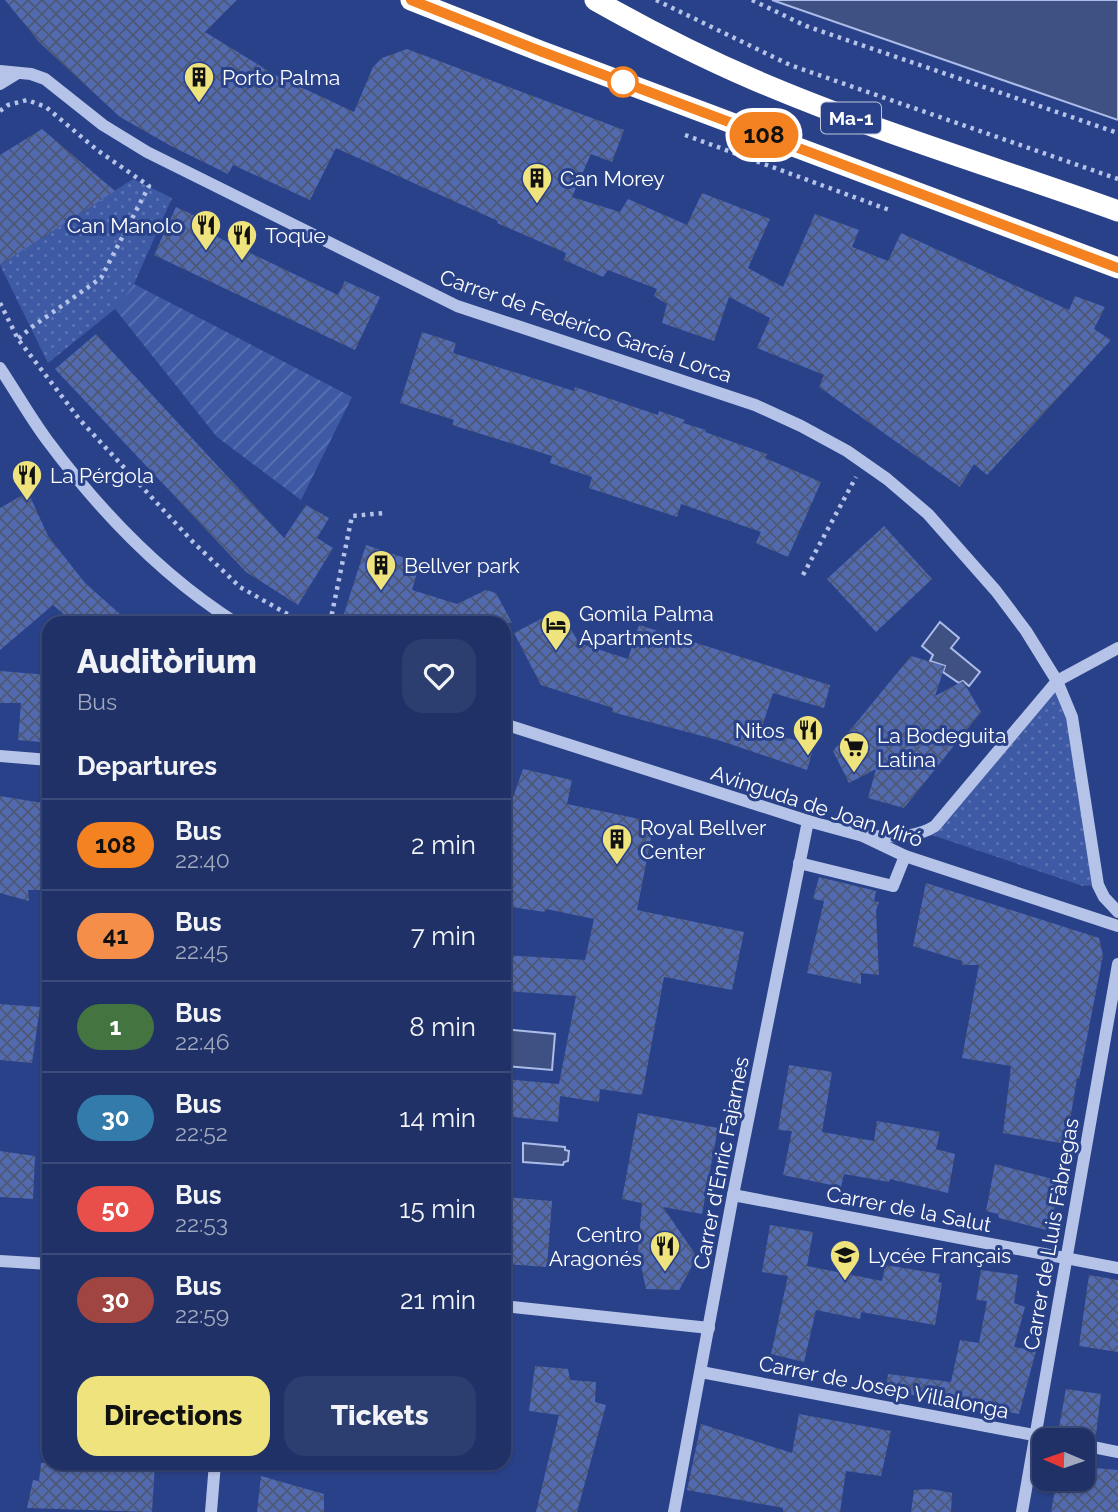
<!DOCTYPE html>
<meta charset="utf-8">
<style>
body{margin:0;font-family:Raleway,sans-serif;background:#2c3d6f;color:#f1f3f6;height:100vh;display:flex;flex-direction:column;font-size:26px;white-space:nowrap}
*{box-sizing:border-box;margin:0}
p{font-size:23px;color:#a1a9bf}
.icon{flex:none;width:38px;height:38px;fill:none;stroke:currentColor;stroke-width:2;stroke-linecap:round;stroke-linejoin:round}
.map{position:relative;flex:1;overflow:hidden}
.side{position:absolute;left:42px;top:616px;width:469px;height:854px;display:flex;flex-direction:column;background:#1f3166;border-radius:21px;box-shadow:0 2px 5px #0004,0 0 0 2px #3c4c7a}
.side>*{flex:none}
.badge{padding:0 14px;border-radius:23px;font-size:24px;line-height:46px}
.needle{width:46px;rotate:272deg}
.controls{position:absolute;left:1032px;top:1428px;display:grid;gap:14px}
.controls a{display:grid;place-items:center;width:63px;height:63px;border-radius:14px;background:#1f3166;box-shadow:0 2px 5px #0004,0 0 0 2px #3c4c7a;font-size:35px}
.map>.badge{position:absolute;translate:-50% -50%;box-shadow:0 0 0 4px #fff}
h2{padding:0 35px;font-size:26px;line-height:63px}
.round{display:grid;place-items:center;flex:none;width:74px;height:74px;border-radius:21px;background:#2c3d6f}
.headline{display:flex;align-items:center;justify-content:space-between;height:119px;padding:0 35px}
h1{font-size:33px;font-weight:800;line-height:52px}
.action{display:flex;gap:14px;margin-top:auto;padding:14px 35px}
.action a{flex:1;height:80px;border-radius:21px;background:#efe37d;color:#111;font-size:28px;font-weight:800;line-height:80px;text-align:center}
.action a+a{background:#2c3d6f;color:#f1f3f6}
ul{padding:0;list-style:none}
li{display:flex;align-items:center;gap:21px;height:91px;padding:0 35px;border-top:2px solid #3c4c7a}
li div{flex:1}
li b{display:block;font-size:26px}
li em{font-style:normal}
li .badge{min-width:77px;font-weight:700;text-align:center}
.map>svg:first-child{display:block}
.grass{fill:url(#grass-dots)}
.garden{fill:url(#garden-furrows)}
.water{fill:#3f5083;stroke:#abbce8;stroke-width:2}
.building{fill:url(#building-cross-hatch)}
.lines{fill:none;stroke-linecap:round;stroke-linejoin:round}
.path{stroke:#b6c3e8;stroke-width:4.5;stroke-dasharray:3.5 5;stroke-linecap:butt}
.minor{stroke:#b6c3e8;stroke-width:12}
.highway{stroke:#fff;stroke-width:21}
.line-casing{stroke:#fff;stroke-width:16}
.line{stroke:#f58220;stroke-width:10}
.stop-dot{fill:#fff;stroke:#f58220;stroke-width:3.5}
.labels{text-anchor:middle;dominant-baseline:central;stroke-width:6;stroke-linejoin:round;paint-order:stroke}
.shield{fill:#294188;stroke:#bfc6db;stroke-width:2}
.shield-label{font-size:19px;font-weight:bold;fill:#fff}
.poi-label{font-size:21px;fill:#fff;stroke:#294188;text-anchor:start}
.street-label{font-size:21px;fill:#fff;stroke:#294188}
</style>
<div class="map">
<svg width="1118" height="1512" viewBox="0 0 1118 1512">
<defs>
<pattern id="grass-dots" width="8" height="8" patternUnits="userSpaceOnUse" patternTransform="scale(1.75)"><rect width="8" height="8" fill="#3e5aa4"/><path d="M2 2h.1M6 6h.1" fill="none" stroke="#5b73b2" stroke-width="1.8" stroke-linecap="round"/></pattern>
<pattern id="garden-furrows" width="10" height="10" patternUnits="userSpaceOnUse" patternTransform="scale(1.75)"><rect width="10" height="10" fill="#3e5aa4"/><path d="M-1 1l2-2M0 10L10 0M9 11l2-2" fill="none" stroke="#5b73b2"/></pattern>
<pattern id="building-cross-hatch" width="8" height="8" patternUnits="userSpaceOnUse" patternTransform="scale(1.75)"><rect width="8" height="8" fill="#526aaf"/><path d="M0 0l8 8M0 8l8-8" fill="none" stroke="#4e5874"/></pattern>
</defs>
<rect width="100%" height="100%" fill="#294188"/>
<!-- grass -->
<g class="grass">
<path d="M133 179 172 198 134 284 115 309 48 363 0 265Z"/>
<path d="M1057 681 1072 717 1098 885 1083 886 926 833Z"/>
</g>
<!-- garden -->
<path class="garden" d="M134 284 352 397 301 500 217 437 115 309Z"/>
<!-- water -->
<g class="water">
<path d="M772 0H1118V120Z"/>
<path d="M940 622 959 638 951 648 980 672 969 686 963 681 959 683 943 672 945 666 930 661 933 655 922 646Z"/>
<path d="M504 1029 555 1034 552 1070 504 1066Z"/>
<path d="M523 1143 565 1147V1150L569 1151 568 1161 564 1162 563 1165 523 1162Z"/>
</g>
<!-- building -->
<g class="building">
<path d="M5 0H237L205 32 275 75 354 112 373 67 382 58 407 49 624 130 612 162 591 154 572 197 620 212 628 199 687 225 702 193 770 219 748 268 783 287 815 214 859 230 852 247 888 261 901 233 1069 310 1075 296 1105 307 1094 329 1111 340 987 475 974 464 960 487 819 387 824 375 757 348 770 318 729 297 714 341 662 323 667 304 654 296 657 289 608 270 603 277 564 260 566 253 497 223 498 221 336 148 310 200 233 165 228 174 171 146 120 117 40 43Z"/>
<path d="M42 129 115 191 0 265V155Z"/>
<path d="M176 207 219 227 215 236 338 295 345 281 380 297 355 350 154 255Z"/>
<path d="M422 332 456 343 453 353 574 391 575 387 658 415 659 411 685 420 683 423 706 430 705 432 767 454 765 458 821 482 788 557 756 543 761 532 681 504 677 517 589 488 592 477 550 463 552 456 452 425 454 420 400 403Z"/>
<path d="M96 334 284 538 306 505 329 518 317 538 333 548 298 605 246 572 55 369Z"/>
<path d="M28 492 48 536 85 583 130 623H74L53 605 0 650V508Z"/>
<path d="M884 526 932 579 876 632 827 579Z"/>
<path d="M366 545 420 563 412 590 457 604 486 590 496 593 512 623H341Z"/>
<path d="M554 612 563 616 579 643 628 659 639 625 830 685 824 708 773 693 761 730 814 746 807 770 721 741 612 712 613 708 541 685 514 633Z"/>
<path d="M911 656 945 666 935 696 963 681 981 712 904 808 868 798 876 769 849 783 833 751Z"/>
<path d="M0 671 49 675V704H45L41 742 18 740 21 703H0Z"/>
<path d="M523 769 572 780 567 804 654 822 637 910 744 932 732 990 664 977 642 1095 600 1089 599 1102 560 1096 558 1122 504 1116V1079L559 1084 576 996 504 991V955L585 960 594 919 546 909 545 912 504 906V823Z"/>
<path d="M0 796 49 804V869L46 868V890H28L29 901 0 893Z"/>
<path d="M819 877 876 891 874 901 879 902 876 911 879 975 861 973V984L807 973 824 901 813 899Z"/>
<path d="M926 883 1099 938 1103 955 1079 1079 1077 1078 1066 1144 1003 1133 1011 1066 962 1058 979 965H962V961L913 946Z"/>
<path d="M0 1004 40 1007 32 1063 0 1060Z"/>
<path d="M789 1065 832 1072 822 1132 874 1141 877 1121 940 1132 936 1149 955 1154 948 1193 890 1179 889 1182 844 1174 841 1187 783 1175 792 1131 778 1130Z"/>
<path d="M638 1113 718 1128 702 1214 663 1207 697 1257 679 1290 646 1289 638 1252 642 1203 622 1199Z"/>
<path d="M0 1151 35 1156 33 1199 0 1197Z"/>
<path d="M995 1164 1060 1181 1050 1231 999 1218 998 1214 986 1211Z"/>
<path d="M504 1197 552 1201 547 1267 504 1264Z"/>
<path d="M770 1225 813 1232 807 1266 882 1281 885 1265 940 1274 938 1282 942 1283 935 1325 861 1312 860 1319 816 1310 804 1362 771 1354 788 1276 762 1272Z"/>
<path d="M981 1270 1018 1275 1014 1303 1025 1307 1014 1347 1036 1351 1019 1414 885 1390 888 1374 951 1382 960 1340 979 1343 987 1301 976 1300Z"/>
<path d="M1089 1275 1118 1280V1352L1079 1346Z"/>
<path d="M535 1366 568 1369 570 1380 596 1382 595 1402 606 1405 577 1512H536L559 1415 529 1411Z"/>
<path d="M1066 1389 1101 1394 1096 1434 1059 1427Z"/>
<path d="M799 1414 891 1431 881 1476 846 1471 840 1512H783V1508L687 1490 701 1424 792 1453Z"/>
<path d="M41 1463H155L152 1512 27 1508 33 1480 39 1481Z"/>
<path d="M1083 1467 1118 1470V1512H1051L1057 1479H1083Z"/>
<path d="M261 1476 324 1494V1512H257Z"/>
<path d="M931 1489 952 1493 951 1512H911L914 1490Z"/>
</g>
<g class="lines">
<!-- path -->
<g class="path">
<path d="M656 0 790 65 1118 179"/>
<path d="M752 0 806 26 1118 133"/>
<path d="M0 111 8 105 27 100 46 107 97 150 149 186 101 278 32 327 18 339"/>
<path d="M685 135 892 211"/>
<path d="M0 303 18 339 80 420 193 542 240 587 303 623"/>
<path d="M803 575 856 477"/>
<path d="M330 623 352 516 385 513"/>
</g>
<!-- minor -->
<g class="minor">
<path d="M0 71 31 74 45 79 103 125 147 152 457 306 755 405 801 426 847 451 887 479 928 514 996 591 1026 631 1057 681 1072 717 1098 885 1104 897 1118 912"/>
<path d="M0 84 18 73"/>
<path d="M0 368C16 392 30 417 47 440 99 510 162 576 236 623"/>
<path d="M504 724 808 821 863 836 905 856 1118 926"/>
<path d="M0 756 49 760"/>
<path d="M868 836C890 836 915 839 935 826L1057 681 1118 648"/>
<path d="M799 863 893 886 905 856"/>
<path d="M733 1195 1118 1268"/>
<path d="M0 1261 49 1264"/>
<path d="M504 1306 709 1328"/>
<path d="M701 1372 1060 1440"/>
<path d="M1083 1445 1118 1452"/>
<path d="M211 1512 215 1463"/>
<path d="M674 1512 733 1195 808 821"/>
<path d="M1022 1512 1118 964"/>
</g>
<!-- highway -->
<g class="highway">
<path d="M411 0 540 51 1118 268"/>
<path d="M595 0C648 30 701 57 757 81 874 131 998 168 1118 211"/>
</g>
</g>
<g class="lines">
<!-- line casing -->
<g class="line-casing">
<path id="line" d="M411 0 540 51 1118 268"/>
</g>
<!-- line -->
<use href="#line" class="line"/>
</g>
<!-- icons -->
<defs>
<g id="building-pin" transform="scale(1.575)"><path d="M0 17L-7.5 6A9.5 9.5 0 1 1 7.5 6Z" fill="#efe37d" stroke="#294188"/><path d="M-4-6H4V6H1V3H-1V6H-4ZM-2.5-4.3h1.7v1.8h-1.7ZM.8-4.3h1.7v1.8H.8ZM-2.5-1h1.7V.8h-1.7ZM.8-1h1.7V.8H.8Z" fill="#111"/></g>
<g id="restaurant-pin" transform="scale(1.575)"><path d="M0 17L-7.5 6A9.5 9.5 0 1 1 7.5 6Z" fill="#efe37d" stroke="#294188"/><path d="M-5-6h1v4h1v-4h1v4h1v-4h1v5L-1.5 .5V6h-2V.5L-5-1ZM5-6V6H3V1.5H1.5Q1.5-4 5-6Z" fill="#111"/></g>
<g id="hotel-pin" transform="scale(1.575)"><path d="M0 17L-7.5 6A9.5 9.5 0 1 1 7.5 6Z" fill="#efe37d" stroke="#294188"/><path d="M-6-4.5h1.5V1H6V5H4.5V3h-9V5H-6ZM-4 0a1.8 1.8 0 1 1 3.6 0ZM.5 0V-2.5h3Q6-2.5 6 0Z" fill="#111"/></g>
<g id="supermarket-pin" transform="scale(1.575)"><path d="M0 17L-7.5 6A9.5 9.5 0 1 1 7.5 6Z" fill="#efe37d" stroke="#294188"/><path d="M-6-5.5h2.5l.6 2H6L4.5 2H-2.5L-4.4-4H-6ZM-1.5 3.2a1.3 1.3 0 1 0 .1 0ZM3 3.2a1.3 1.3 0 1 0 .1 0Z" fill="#111"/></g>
<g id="school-pin" transform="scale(1.575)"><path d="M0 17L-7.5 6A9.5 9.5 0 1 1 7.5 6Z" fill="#efe37d" stroke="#294188"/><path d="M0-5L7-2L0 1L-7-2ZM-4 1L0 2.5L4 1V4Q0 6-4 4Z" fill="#111"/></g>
</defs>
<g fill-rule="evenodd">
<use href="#building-pin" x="199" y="77"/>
<use href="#building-pin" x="537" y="178"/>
<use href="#restaurant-pin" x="206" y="225"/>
<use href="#restaurant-pin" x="242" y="235"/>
<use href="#restaurant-pin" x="27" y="475"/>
<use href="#building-pin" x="381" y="565"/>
<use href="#hotel-pin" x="556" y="625"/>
<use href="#restaurant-pin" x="808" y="730"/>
<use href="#supermarket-pin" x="854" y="747"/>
<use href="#building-pin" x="617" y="839"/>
<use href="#restaurant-pin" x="665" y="1246"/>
<use href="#school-pin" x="845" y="1255"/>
</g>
<!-- markers -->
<circle class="stop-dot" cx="623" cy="82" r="14"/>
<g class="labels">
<!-- shield labels -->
<rect class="shield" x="821" y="102.5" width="60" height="31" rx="5"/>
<g class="shield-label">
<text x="851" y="118">Ma-1</text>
</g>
<!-- poi labels -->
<g class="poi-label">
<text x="222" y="77">Porto Palma</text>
<text x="560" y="178">Can Morey</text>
<text x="183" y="225" text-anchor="end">Can Manolo</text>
<text x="265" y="235">Toque</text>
<text x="50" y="475">La Pérgola</text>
<text x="404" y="565">Bellver park</text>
<text x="579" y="613">Gomila Palma<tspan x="579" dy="24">Apartments</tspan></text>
<text x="785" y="730" text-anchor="end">Nitos</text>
<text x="877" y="735">La Bodeguita<tspan x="877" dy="24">Latina</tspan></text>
<text x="640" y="827">Royal Bellver<tspan x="640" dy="24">Center</tspan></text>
<text x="642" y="1234" text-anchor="end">Centro<tspan x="642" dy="24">Aragonés</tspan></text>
<text x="868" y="1255">Lycée Français</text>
</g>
<!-- street labels -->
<g class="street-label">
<text transform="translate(586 326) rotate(19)">Carrer de Federico García Lorca</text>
<text transform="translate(817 806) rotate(18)">Avinguda de Joan Miró</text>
<text transform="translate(721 1163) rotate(-79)">Carrer d'Enric Fajarnés</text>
<text transform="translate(909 1209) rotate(11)">Carrer de la Salut</text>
<text transform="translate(1051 1234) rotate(-80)">Carrer de Lluis Fàbregas</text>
<text transform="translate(884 1387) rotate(11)">Carrer de Josep Villalonga</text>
</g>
</g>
</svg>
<div class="controls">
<a><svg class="needle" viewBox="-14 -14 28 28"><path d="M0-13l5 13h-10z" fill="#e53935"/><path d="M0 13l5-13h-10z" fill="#a1a9bf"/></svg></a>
</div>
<b class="badge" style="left:764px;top:135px;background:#f58220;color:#111">108</b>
<section class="side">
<div class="headline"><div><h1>Auditòrium</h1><p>Bus</p></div><a class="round"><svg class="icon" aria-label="heart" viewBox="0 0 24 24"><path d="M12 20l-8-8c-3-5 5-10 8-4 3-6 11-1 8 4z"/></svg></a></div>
<h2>Departures</h2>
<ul>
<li><span class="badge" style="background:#f58220;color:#111">108</span><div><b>Bus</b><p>22:40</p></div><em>2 min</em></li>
<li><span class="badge" style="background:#f58e49;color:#111">41</span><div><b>Bus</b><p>22:45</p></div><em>7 min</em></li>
<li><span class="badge" style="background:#44743f;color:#fff">1</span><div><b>Bus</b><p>22:46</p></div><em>8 min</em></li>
<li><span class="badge" style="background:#327baa;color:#fff">30</span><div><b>Bus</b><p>22:52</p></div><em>14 min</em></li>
<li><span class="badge" style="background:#e84f4a;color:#fff">50</span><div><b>Bus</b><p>22:53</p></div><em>15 min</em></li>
<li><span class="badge" style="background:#a04541;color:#fff">30</span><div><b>Bus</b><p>22:59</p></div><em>21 min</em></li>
</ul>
<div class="action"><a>Directions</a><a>Tickets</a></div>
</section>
</div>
